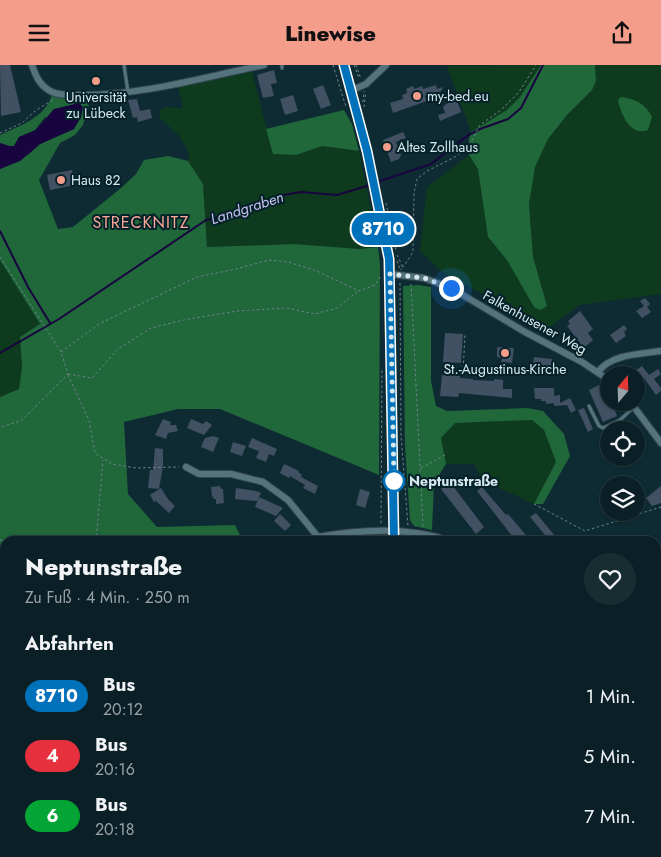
<!DOCTYPE html>
<html lang="de">
<meta charset="utf-8">
<style>
body{margin:0;font-family:Jost,sans-serif;background:#182d32;color:#f1f3f6;height:100vh;display:flex;flex-direction:column;font-size:19px;white-space:nowrap}
*{box-sizing:border-box;margin:0}
p{font-size:16px;color:#99a3a7}
.icon{flex:none;width:28px;height:28px;fill:none;stroke:currentColor;stroke-width:2;stroke-linecap:round;stroke-linejoin:round}
.map{position:relative;flex:1;overflow:hidden}
.drawer{position:absolute;left:0px;top:471px;width:661px;height:321px;display:flex;flex-direction:column;background:#0a2026;border-radius:15px 15px 0 0;box-shadow:0 1px 4px #0004,0 0 0 1px #2a3e43}
.drawer>*{flex:none}
.badge{padding:0 10px;border-radius:16px;font-size:18px;line-height:32px}
.needle{width:32px;rotate:19deg}
.controls{position:absolute;left:600px;top:301px;display:grid;gap:10px}
.controls a{display:grid;place-items:center;width:45px;height:45px;border-radius:50%;background:#0a2026;box-shadow:0 1px 4px #0004,0 0 0 1px #2a3e43;font-size:25px}
.you{position:absolute;width:25px;height:25px;margin:-12px;border:4px solid #fff;border-radius:50%;background:#1a73e8;box-shadow:0 0 0 8px #1a73e833}
.map>.badge{position:absolute;translate:-50% -50%;box-shadow:0 0 0 2px #fff}
h2{padding:0 25px;font-size:19px;line-height:45px}
.round{display:grid;place-items:center;flex:none;width:52px;height:52px;border-radius:26px;background:#182d32}
.summary{display:flex;align-items:center;justify-content:space-between;height:85px;padding:0 25px}
h1{font-size:24px;font-weight:800;line-height:38px}
ul{padding:0;list-style:none}
li{display:flex;align-items:center;gap:15px;height:60px;padding:0 25px}
li div{flex:1}
li b{display:block;font-size:19px}
li em{font-style:normal}
li .badge{min-width:55px;font-weight:700;text-align:center}
header{display:flex;justify-content:space-between;align-items:center;height:65px;padding:0 25px;background:#f49d8b;color:#111;font-size:22px;font-weight:800}
.map>svg:first-child{display:block}
.green{fill:#0e3b1e}
.forest{fill:#20673a}
.water{fill:#18043f}
.lines{fill:none;stroke-linecap:round;stroke-linejoin:round}
.stream{stroke:#18043f;stroke-width:2}
.building{fill:#415063}
.service-casing{stroke:#34464e;stroke-width:4.5}
.minor-casing{stroke:#34464e;stroke-width:8}
.secondary-casing{stroke:#34464e;stroke-width:10}
.path{stroke:#6c848a;stroke-width:1;stroke-dasharray:2.5 2.5;stroke-linecap:butt}
.service{stroke:#55737d;stroke-width:3}
.minor{stroke:#55737d;stroke-width:6}
.secondary{stroke:#518689;stroke-width:9}
.line-casing{stroke:#fff;stroke-width:11}
.line{stroke:#0072bc;stroke-width:8}
.walk{stroke:#d8e9ee;stroke-width:5;stroke-dasharray:0 9}
.poi-dot{fill:#f49d8b;stroke:#042129;stroke-width:2}
.stop-dot{fill:#fff;stroke:#0072bc;stroke-width:2.5}
.labels{text-anchor:middle;dominant-baseline:central;stroke-width:4;stroke-linejoin:round;paint-order:stroke}
.poi-label{font-size:14px;fill:#d8e9ee;stroke:#042129;text-anchor:start}
.street-label{font-size:14px;fill:#d8e9ee;stroke:#042129}
.stop-label{font-size:14px;font-weight:bold;fill:#d8e9ee;stroke:#042129;text-anchor:start}
.water-label{font-size:15px;font-style:italic;fill:#c5c1ee;stroke:#042129}
.quarter-label{font-size:16px;letter-spacing:1px;fill:#fba998;stroke:#042129}
</style>
<header><svg class="icon" aria-label="menu" viewBox="0 0 24 24"><path d="M4 6h16M4 12h16M4 18h16"/></svg>Linewise<svg class="icon" aria-label="share" viewBox="0 0 24 24"><path d="M12 15V3M7 8l5-5 5 5M5 13v7h14v-7"/></svg></header>
<div class="map">
<svg width="661" height="792" viewBox="0 0 661 792">
<rect width="100%" height="100%" fill="#0e2b33"/>
<!-- green -->
<g class="green">
<path d="M541 0 520 32 507 45 471 67 447 1Z"/>
<path d="M595 0H661V229L579 240 542 268 531 261 532 257 441 206 420 186 427 122 469 90 478 103 488 172 507 195 534 242 547 241 533 192 529 139 535 102 548 74 596 16Z"/>
<path d="M251 2 273 89 296 90 322 81 359 86 378 182 360 184 294 179 207 182 203 119 188 96 189 88 183 77 179 71 160 53 159 46 165 42 183 43 177 18Z"/>
<path d="M0 195 40 259 21 272 22 302 19 324 0 332Z"/>
<path d="M532 355 544 365 556 397 534 439 482 415 474 399H446L441 373 455 358Z"/>
</g>
<!-- forest -->
<g class="forest">
<path d="M541 0H595L596 16 592 25 568 49 548 74 535 102 529 139 533 192 547 241 540 245 534 242 507 195 488 172 478 104 469 90V74L471 67 507 45 520 32Z"/>
<path d="M52 29 90 30 88 44 83 60 75 70 60 78 39 115 58 164 73 162 121 123 136 109 144 95 168 91 188 96 203 119 207 182 294 179 360 184 378 182 380 199 379 410 220 344H178L124 357 128 429 157 462 235 460 243 476H5V533L0 534V332L19 324 22 302 20 272 40 259 0 195V104L28 90 40 79 74 64 45 52 35 65 19 72 14 81H9L0 78V70C19 61 47 52 52 29Z"/>
<path d="M621 32C635 34 645 38 652 52L648 65C630 72 621 49 618 35Z"/>
<path d="M344 45 352 59 359 86 322 81 296 90 273 89 266 64Z"/>
<path d="M418 220 431 222V316L436 341 447 346 527 343 543 346 564 369 570 391 543 439H534L556 397 544 365 532 355 455 358 441 373 446 399 434 418 432 465 414 461 410 455 405 381 403 221Z"/>
</g>
<!-- water -->
<path class="water" d="M79 38 83 42 81 52 74 64 40 79 20 96 0 104V78L9 81H14L19 72 36 65 54 44Z"/>
<g class="lines">
<!-- stream -->
<g class="stream">
<path d="M377 117 431 99 467 71 480 64 508 54 521 43 543 0"/>
<path d="M0 166 28 222 50 258"/>
<path d="M0 288 59 254 206 155 232 149 283 130 301 127 337 130 370 120"/>
</g>
</g>
<!-- building -->
<g class="building">
<path d="M0 0H10L21 47 1 51Z"/>
<path d="M274 5 277 18 271 19 274 31 263 33 257 10Z"/>
<path d="M323 20 331 40 321 44 313 24Z"/>
<path d="M436 20 437 24 443 22 439 30 434 28 425 31 427 36 393 48 390 38 403 34 402 30 407 28 406 24 413 21 414 24 422 21 423 24Z"/>
<path d="M293 30 298 46 285 50 280 34Z"/>
<path d="M456 33 461 47 440 56 438 50 445 48 443 42 445 40Z"/>
<path d="M137 34 140 46 150 44 152 53 138 57 137 52 133 53 128 35Z"/>
<path d="M403 67 406 73 396 77 401 90 399 94 391 97 383 75Z"/>
<path d="M72 105 75 120 50 125 47 110Z"/>
<path d="M645 233 650 239 647 242 651 247 642 253 636 246 644 241 640 236Z"/>
<path d="M580 246 593 264 588 268 593 275 584 283 567 261 570 259 568 256Z"/>
<path d="M624 260 627 264 624 267 626 271 616 278 610 270Z"/>
<path d="M445 268 463 269 461 298 443 297Z"/>
<path d="M497 282 514 283 512 298 501 297 502 293 497 292Z"/>
<path d="M534 292 552 294 550 309 542 308 543 305 532 304Z"/>
<path d="M642 301 649 310 658 304 661 309 654 314 661 323V326L656 330 644 313 641 315 635 306Z"/>
<path d="M442 310 460 311V313L473 314V315L494 316V314L503 315V324H512V333L459 328 458 332 440 331Z"/>
<path d="M603 318 609 331V338H612L617 351 603 357 589 325Z"/>
<path d="M534 323H554V331L560 330V338L570 333 576 345 571 348 567 340 554 341V338L546 339V336H541V334H535Z"/>
<path d="M584 343 593 364 588 367 578 345Z"/>
<path d="M163 354 171 357 170 360H176L178 366 168 368 166 374 155 370Z"/>
<path d="M191 354 203 359 206 356 212 360 204 370 187 363Z"/>
<path d="M213 371 219 373 213 387 201 382 205 373Z"/>
<path d="M252 373 277 384 274 391 269 389 266 397 256 393 259 386 248 382Z"/>
<path d="M233 377 246 381 242 391 230 387Z"/>
<path d="M155 383 163 384V401L159 424 148 423 150 405H153Z"/>
<path d="M284 399 299 406 298 407 302 410 301 412 318 421 315 429 303 423 305 420 290 411 289 413 280 408Z"/>
<path d="M450 417 484 462 476 469 441 424Z"/>
<path d="M220 421 221 424H223L224 438 216 439V434H214L212 431 211 422Z"/>
<path d="M661 421V438L652 441 646 433Z"/>
<path d="M482 422 506 450 508 449 531 476H516L477 426Z"/>
<path d="M161 423 168 434 175 441 169 448 156 436 154 437 150 430Z"/>
<path d="M236 423 256 426 261 428 257 436 235 434Z"/>
<path d="M360 424 370 427 365 443 356 440Z"/>
<path d="M259 432 283 443 276 451 255 442Z"/>
<path d="M536 448 559 476H550L530 452Z"/>
<path d="M280 449 291 460 285 466 274 456Z"/>
</g>
<g class="lines">
<!-- service casing -->
<g class="service-casing">
<g id="service">
<path d="M124 0 128 27"/>
<path d="M282 0V3"/>
<path d="M589 341 599 361 603 363 620 355 634 342"/>
<path d="M656 517 661 522"/>
<path d="M656 558 661 539"/>
</g>
</g>
<!-- minor casing -->
<g class="minor-casing">
<g id="minor">
<path d="M32 0C36 12 40 21 52 27 61 31 72 30 82 30 144 30 204 12 264 0"/>
<path d="M350 26 366 19 386 0"/>
<path d="M390 209 424 213 451 223 525 267 582 297 609 315"/>
<path d="M598 307C611 289 641 289 661 286"/>
<path d="M631 338 661 378"/>
<path d="M186 402 199 409H231L263 417 288 435 318 472C364 464 407 462 451 476"/>
<path d="M656 497 661 493"/>
<path d="M0 583 5 582"/>
<path d="M0 588 5 613"/>
<path d="M656 651 661 657"/>
<path d="M656 667 661 663"/>
<path d="M89 788 92 792"/>
<path d="M327 788V792"/>
<path d="M0 791V792"/>
<path d="M504 792 505 788"/>
</g>
</g>
<!-- secondary casing -->
<g class="secondary-casing">
<g id="secondary">
<path d="M344 0 367 86 389 194 394 476"/>
<path d="M397 788V792"/>
</g>
</g>
<!-- path -->
<g class="path">
<path d="M333 0 346 42"/>
<path d="M354 0 359 13"/>
<path d="M356 0 361 14"/>
<path d="M363 37 364 26"/>
<path d="M364 42 366 27"/>
<path d="M0 68 22 58 35 46 54 34"/>
<path d="M386 138 396 186"/>
<path d="M397 190 402 200 401 205"/>
<path d="M0 192 61 287 68 309 21 356 0 362"/>
<path d="M397 196 400 204"/>
<path d="M402 202 404 201 413 187 414 128 417 114 427 106 455 92 470 79 480 60 501 45 519 27 536 0"/>
<path d="M400 218 401 370 408 461"/>
<path d="M411 219 423 462"/>
<path d="M61 287 99 259 197 212 236 204 269 195 288 197 317 206 359 226 375 220 381 211"/>
<path d="M463 308 465 269"/>
<path d="M68 309 92 313 118 284 151 263 188 254 238 246 287 243 315 249 337 243 358 226"/>
<path d="M68 310 89 355 95 388 112 399 136 403 179 402"/>
<path d="M421 403 445 390"/>
<path d="M534 439 585 466 661 442"/>
<path d="M381 458 382 305"/>
<path d="M0 475 6 476"/>
<path d="M96 476 103 395"/>
<path d="M656 727 661 728"/>
<path d="M163 788 165 792"/>
<path d="M386 788V792"/>
<path d="M33 792 40 788"/>
</g>
<!-- service -->
<use href="#service" class="service"/>
<!-- minor -->
<use href="#minor" class="minor"/>
<!-- secondary -->
<use href="#secondary" class="secondary"/>
</g>
<g class="lines">
<!-- line casing -->
<g class="line-casing">
<path id="line" d="M344 0 367 86 389 194 394 476"/>
</g>
<!-- line -->
<use href="#line" class="line"/>
<!-- walk -->
<path class="walk" d="M394 416 390 209 424 213 451 223"/>
</g>
<!-- markers -->
<g class="poi-dot">
<circle cx="96" cy="16" r="5"/>
<circle cx="417" cy="31" r="5"/>
<circle cx="387" cy="82" r="5"/>
<circle cx="61" cy="115" r="5"/>
<circle cx="505" cy="288" r="5"/>
</g>
<circle class="stop-dot" cx="394" cy="416" r="10"/>
<g class="labels">
<!-- poi labels -->
<g class="poi-label">
<text x="427" y="31">my-bed.eu</text>
<text x="96" y="32" text-anchor="middle">Universität<tspan x="96" dy="16">zu Lübeck</tspan></text>
<text x="397" y="82">Altes Zollhaus</text>
<text x="71" y="115">Haus 82</text>
<text x="505" y="304" text-anchor="middle">St.-Augustinus-Kirche</text>
</g>
<!-- street labels -->
<g class="street-label">
<text transform="translate(535 257) rotate(29)">Falkenhusener Weg</text>
</g>
<!-- stop labels -->
<g class="stop-label">
<text x="409" y="416">Neptunstraße</text>
</g>
<!-- water labels -->
<g class="water-label">
<text transform="translate(247 143) rotate(-18)">Landgraben</text>
</g>
<!-- quarter labels -->
<g class="quarter-label">
<text x="141" y="157">STRECKNITZ</text>
</g>
</g>
</svg>
<div class="controls">
<a><svg class="needle" viewBox="-14 -14 28 28"><path d="M0-13l5 13h-10z" fill="#e53935"/><path d="M0 13l5-13h-10z" fill="#99a3a7"/></svg></a>
<a><svg class="icon" aria-label="locate" viewBox="0 0 24 24"><circle cx="12" cy="12" r="6"/><path d="M12 2v4M12 18v4M2 12h4M18 12h4"/></svg></a>
<a><svg class="icon" aria-label="layers" viewBox="0 0 24 24"><path d="M12 4l9 5-9 5-9-5zM3 14l9 5 9-5"/></svg></a>
</div>
<div class="you" style="left:451px;top:223px"></div>
<b class="badge" style="left:383px;top:164px;background:#0072bc;color:#fff">8710</b>
<section class="drawer">
<div class="summary"><div><h1>Neptunstraße</h1><p>Zu Fuß · 4 Min. · 250 m</p></div><a class="round"><svg class="icon" aria-label="heart" viewBox="0 0 24 24"><path d="M12 20l-8-8c-3-5 5-10 8-4 3-6 11-1 8 4z"/></svg></a></div>
<h2>Abfahrten</h2>
<ul>
<li><span class="badge" style="background:#0072bc;color:#fff">8710</span><div><b>Bus</b><p>20:12</p></div><em>1 Min.</em></li>
<li><span class="badge" style="background:#e7303d;color:#fff">4</span><div><b>Bus</b><p>20:16</p></div><em>5 Min.</em></li>
<li><span class="badge" style="background:#04a535;color:#fff">6</span><div><b>Bus</b><p>20:18</p></div><em>7 Min.</em></li>
</ul>
</section>
</div>
